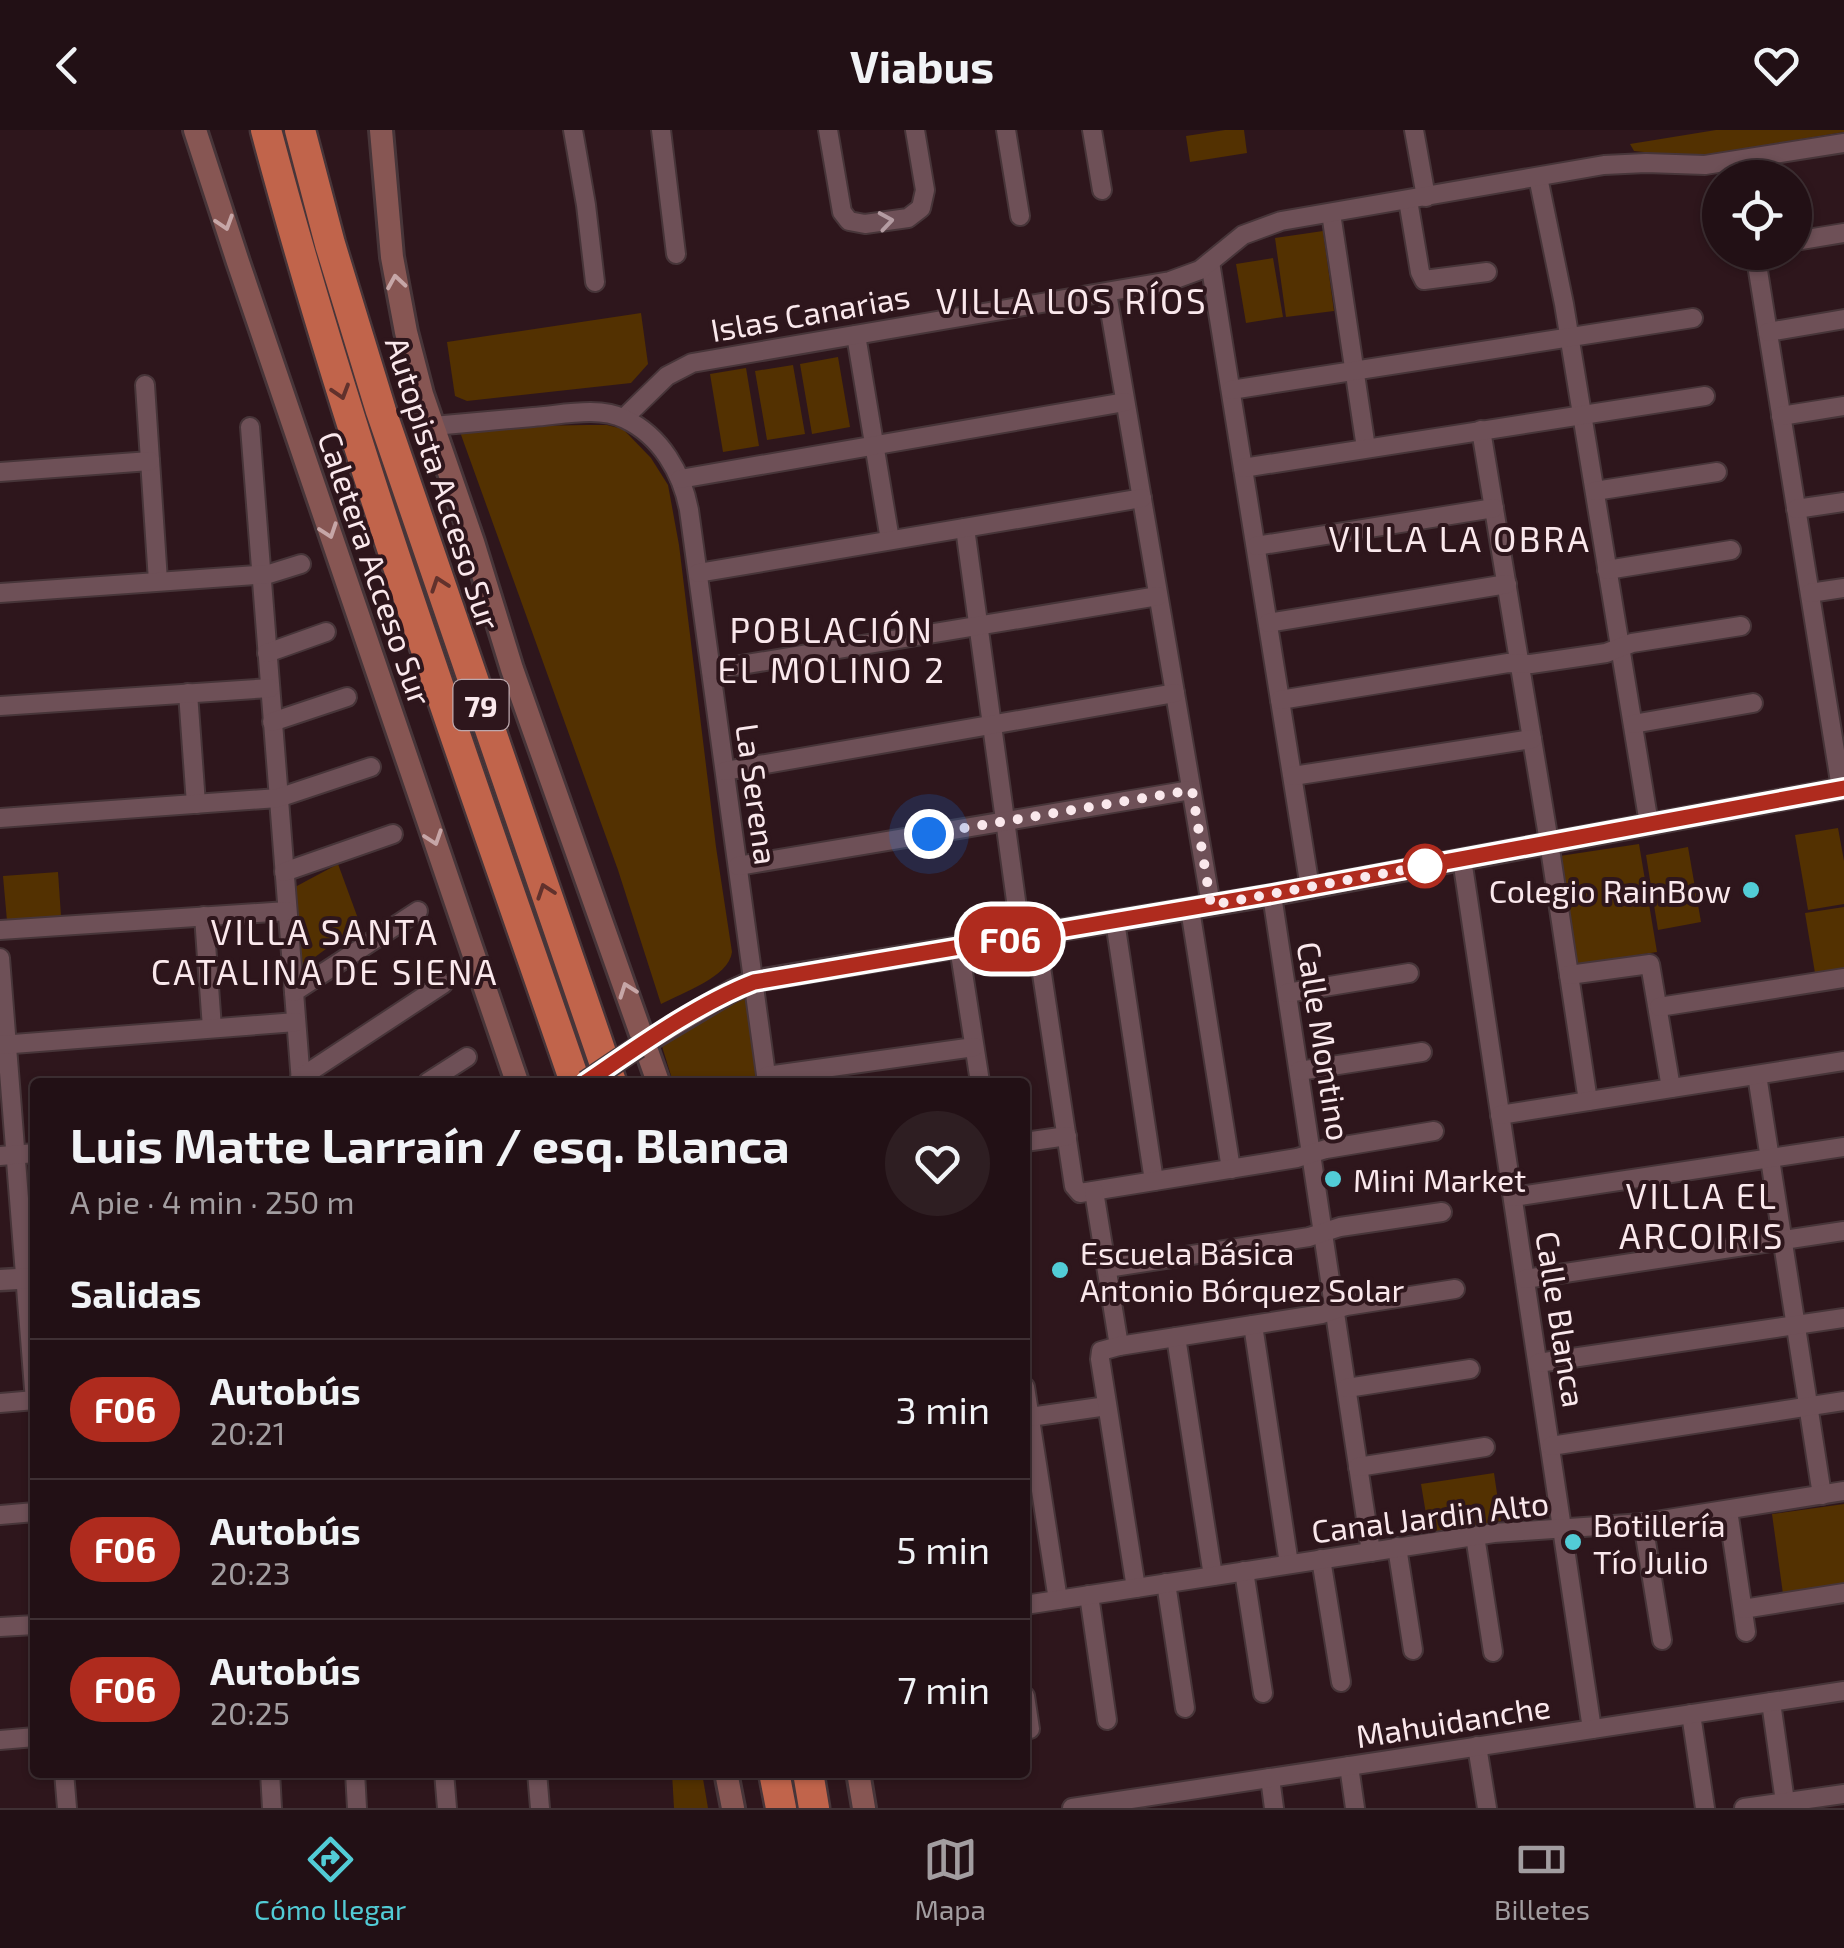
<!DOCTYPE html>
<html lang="es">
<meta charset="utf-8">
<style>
body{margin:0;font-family:"Exo 2",sans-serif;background:#2e1e22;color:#f1f3f6;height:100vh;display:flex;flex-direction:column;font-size:38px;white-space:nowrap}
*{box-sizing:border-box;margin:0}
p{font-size:32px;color:#a29da0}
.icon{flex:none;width:55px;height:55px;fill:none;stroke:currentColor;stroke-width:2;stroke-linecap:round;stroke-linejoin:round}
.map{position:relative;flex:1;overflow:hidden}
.drawer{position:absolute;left:30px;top:948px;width:1000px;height:700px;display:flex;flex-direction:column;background:#221015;border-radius:10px;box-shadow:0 2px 8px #0004,0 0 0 2px #3f3034}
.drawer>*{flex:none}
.badge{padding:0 20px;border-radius:32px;font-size:35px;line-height:65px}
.controls{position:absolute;left:1702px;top:30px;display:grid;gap:20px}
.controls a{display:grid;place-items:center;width:110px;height:110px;border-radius:50%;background:#221015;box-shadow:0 2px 8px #0004,0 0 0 2px #3f3034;font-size:50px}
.you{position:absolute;width:50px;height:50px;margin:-25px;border:8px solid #fff;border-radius:50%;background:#1a73e8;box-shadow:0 0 0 15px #1a73e833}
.map>.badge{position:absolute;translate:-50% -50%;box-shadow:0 0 0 5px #fff}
h2{padding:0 40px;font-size:38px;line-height:90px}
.round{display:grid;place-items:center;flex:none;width:105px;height:105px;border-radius:52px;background:#2e1e22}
.headline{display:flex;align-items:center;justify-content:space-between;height:170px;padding:0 40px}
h1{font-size:48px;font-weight:700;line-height:75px}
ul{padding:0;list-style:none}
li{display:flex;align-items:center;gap:30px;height:140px;padding:0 40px;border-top:2px solid #3f3034}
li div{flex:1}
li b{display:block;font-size:38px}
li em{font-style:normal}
li .badge{min-width:110px;font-weight:700;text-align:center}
header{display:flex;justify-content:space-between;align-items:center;height:130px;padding:0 40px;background:#221015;font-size:45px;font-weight:700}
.menu{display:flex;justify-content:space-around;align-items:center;height:140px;border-top:2px solid #3f3034;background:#221015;font-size:28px;color:#a29da0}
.menu a{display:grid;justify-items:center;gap:5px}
.menu .on{color:#52ccd6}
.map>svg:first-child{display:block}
.green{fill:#533101}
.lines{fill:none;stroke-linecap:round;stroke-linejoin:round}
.minor-casing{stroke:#473539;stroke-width:22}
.tertiary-casing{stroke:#473539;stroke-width:25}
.secondary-casing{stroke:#473539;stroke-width:28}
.motorway-casing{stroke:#473539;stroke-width:35}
.minor{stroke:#6e5057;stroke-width:18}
.tertiary{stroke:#6e5057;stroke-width:20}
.secondary{stroke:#875653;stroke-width:22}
.motorway{stroke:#c1644b;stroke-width:30}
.tertiary-bridge-casing{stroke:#473539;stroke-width:25;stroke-linecap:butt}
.tertiary-bridge{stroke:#6e5057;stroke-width:20}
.oneway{stroke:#b49ca2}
.oneway2{stroke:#c6a6a7}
.oneway3{stroke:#61312c}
.line-casing{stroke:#fff;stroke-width:22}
.line{stroke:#af2b1e;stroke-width:15}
.walk{stroke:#fae8ec;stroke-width:10;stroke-dasharray:0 18}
.stop-dot{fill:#fff;stroke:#af2b1e;stroke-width:5}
.poi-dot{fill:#52ccd6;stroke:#2e161c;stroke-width:4}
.labels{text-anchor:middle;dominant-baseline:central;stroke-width:8;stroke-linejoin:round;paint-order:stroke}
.shield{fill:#2e161c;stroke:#bda9ae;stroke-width:2.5}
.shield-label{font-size:30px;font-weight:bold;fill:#fae8ec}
.street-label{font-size:32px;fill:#fae8ec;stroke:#2e161c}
.poi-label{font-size:32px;fill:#fae8ec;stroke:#2e161c;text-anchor:start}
.neighbourhood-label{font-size:35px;letter-spacing:2.5px;fill:#fae8ec;stroke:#2e161c}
</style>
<header><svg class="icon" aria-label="back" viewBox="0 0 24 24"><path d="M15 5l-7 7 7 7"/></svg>Viabus<svg class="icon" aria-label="heart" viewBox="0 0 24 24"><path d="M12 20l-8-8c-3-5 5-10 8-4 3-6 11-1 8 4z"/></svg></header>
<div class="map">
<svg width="1844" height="1678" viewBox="0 0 1844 1678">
<rect width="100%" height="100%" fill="#2e161c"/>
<!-- green -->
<g class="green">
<path d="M1225 0H1244L1247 23 1190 32 1186 6Z"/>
<path d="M1716 0H1844V2L1693 27 1634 21 1630 14Z"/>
<path d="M1323 101 1334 181 1286 187 1275 108Z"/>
<path d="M1273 128 1283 187 1246 193 1236 134Z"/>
<path d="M641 183 648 234 631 253 467 271 455 266 447 212Z"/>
<path d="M838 227 850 297 812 304 800 234Z"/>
<path d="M793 235 805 304 767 310 755 241Z"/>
<path d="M746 238 759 316 723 322 710 244Z"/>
<path d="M586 295H607L623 299 651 328 668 355 679 415 716 717 732 822C729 847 682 863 661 874L618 740 460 302 531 296Z"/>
<path d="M1838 698 1844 731V774L1808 780 1795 705Z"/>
<path d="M1639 714 1657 822 1569 835 1553 727Z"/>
<path d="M1688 717 1701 792 1658 800 1646 725Z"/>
<path d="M338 734 360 794 300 838 295 757Z"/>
<path d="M58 742 61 786 7 791 3 746Z"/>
<path d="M1844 777V838L1815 843 1805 783Z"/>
<path d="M740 862 746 866 758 952H673L661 913Z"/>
<path d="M1494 1343 1501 1391 1429 1402 1421 1354Z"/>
<path d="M1844 1374V1457L1783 1464 1772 1384Z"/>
<path d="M672 1643H702L708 1678H674Z"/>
</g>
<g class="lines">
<!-- minor casing -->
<g class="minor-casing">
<g id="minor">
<path d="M573 0 586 75 595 152"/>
<path d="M661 0 676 124"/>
<path d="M828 0 842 82 849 91 865 94 908 88 921 78 925 60 915 0"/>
<path d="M1006 0 1020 86"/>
<path d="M1092 0 1102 60"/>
<path d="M1414 0 1426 67"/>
<path d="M1538 47 1564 174 1649 694"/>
<path d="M1408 70 1420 142 1424 150 1487 142"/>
<path d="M1331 83 1366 318"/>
<path d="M1795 111 1844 103"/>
<path d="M1755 122 1841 658"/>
<path d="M1210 132 1310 758"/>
<path d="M1107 163 1211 775"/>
<path d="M1768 202 1844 189"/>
<path d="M856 205 890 410"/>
<path d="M145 255 158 451"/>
<path d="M1231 260 1693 188"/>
<path d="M1781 286 1844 276"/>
<path d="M624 288 667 246 692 233 1170 151 1200 140 1243 105 1281 91 1604 35 1646 33 1705 35 1844 13"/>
<path d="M433 296C466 293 500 290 533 287 562 285 598 276 625 289 661 306 682 343 689 380L767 952"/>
<path d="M250 297 301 952"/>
<path d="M1481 300 1549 712 1588 971"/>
<path d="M1243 338 1705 266"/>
<path d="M0 342 150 331"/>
<path d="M680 349 1125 272"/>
<path d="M1595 361 1717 342"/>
<path d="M1796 379 1844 372"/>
<path d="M965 398 1021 807"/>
<path d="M1256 416 1494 378"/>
<path d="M1607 440 1731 420"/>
<path d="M698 443 1142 368"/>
<path d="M0 463 269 444 301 434"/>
<path d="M1810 463 1844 458"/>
<path d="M1268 493 1507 454"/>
<path d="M267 523 326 502"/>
<path d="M711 540 1158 466"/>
<path d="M188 563 196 674"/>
<path d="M1280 570 1508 533 1531 534 1606 523 1632 513 1741 496"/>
<path d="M0 576 270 558"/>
<path d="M272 592 347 567"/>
<path d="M1633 594 1753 573"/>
<path d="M725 641 1175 563"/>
<path d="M1293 646 1532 609"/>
<path d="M0 688 278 668 371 637"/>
<path d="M1462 729 1592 1599"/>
<path d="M738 736 1191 660"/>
<path d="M284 742 393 704"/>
<path d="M1272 765 1371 1422"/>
<path d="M1190 779 1231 1039"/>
<path d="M204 786 212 898"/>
<path d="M1115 791 1154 1051"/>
<path d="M0 800 287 781"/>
<path d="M1036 804 1074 1056 1080 1063 1297 1028 1326 1019 1434 1001"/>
<path d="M959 817 980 952"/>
<path d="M0 828 35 1271"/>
<path d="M1569 845 1650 834 1671 958"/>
<path d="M294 862 418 781"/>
<path d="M1287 863 1409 843"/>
<path d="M1659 877 1844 848"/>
<path d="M0 915 296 892"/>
<path d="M1299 941 1422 922"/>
<path d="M1757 945 1822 1365"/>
<path d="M767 946 974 917"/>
<path d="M300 948 443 854"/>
<path d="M428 952 467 927"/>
<path d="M1500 985 1844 931"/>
<path d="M1025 1012 1067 1006"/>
<path d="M0 1026 35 1023"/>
<path d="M1094 1061 1119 1216"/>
<path d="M1513 1067 1844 1017"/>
<path d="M1107 1138 1309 1107 1340 1097 1442 1082"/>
<path d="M1525 1149 1844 1101"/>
<path d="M1253 1195 1289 1434"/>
<path d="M1176 1207 1213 1446"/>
<path d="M1538 1233 1844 1188"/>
<path d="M1025 1257 1058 1470"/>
<path d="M1347 1258 1470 1239"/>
<path d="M0 1273 35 1270"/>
<path d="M1030 1287 1107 1276"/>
<path d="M1551 1316 1844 1271"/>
<path d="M1358 1337 1485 1317"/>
<path d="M1728 1380 1746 1502"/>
<path d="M0 1385 35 1382"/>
<path d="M1643 1393 1662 1510"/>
<path d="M1475 1406 1493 1522"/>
<path d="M1397 1417 1413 1520"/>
<path d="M1321 1429 1341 1552"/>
<path d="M1244 1441 1263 1563"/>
<path d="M1166 1453 1185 1578"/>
<path d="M1136 1458 1100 1229 1101 1221 1119 1216 1322 1184 1346 1176 1455 1159"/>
<path d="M1089 1465 1107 1590"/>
<path d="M1025 1475 1494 1403 1643 1393 1844 1361"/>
<path d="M1743 1479 1844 1463"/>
<path d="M0 1497 35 1495"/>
<path d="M1025 1566 1030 1599"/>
<path d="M1771 1572 1785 1672"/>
<path d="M1691 1584 1705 1678"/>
<path d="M0 1610 35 1607"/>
<path d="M1477 1616 1487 1678"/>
<path d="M1349 1636 1355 1678"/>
<path d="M64 1642 67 1678"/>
<path d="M270 1642 272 1678"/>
<path d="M355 1642 357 1678"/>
<path d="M444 1642 447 1678"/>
<path d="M537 1642 540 1678"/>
<path d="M1270 1648 1274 1678"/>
<path d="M1072 1678 1844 1561"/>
<path d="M1744 1678 1844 1664"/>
</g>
</g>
<!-- tertiary casing -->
<g class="tertiary-casing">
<g id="tertiary">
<path d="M638 917 732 861 754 851 1272 765 1844 658"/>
<path d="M0 1150 35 1148"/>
</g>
</g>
<!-- secondary casing -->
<g class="secondary-casing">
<g id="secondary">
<path d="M195 0 238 132 517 952"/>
<path d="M381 0 392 127 406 202 422 264 473 412 512 539 658 952"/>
<path d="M726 1642 733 1678"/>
<path d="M858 1642 864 1678"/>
</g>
</g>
<!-- motorway casing -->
<g class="motorway-casing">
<g id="motorway">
<path d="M266 0C352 323 467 637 575 952"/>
<path d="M300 0 330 114 381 281 611 952"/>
<path d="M774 1642 781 1678"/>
<path d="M808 1642 814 1678"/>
</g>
</g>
<!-- minor -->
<use href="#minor" class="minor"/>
<!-- tertiary -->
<use href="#tertiary" class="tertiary"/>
<!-- secondary -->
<use href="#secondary" class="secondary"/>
<!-- motorway -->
<use href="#motorway" class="motorway"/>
<!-- tertiary-bridge casing -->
<g class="tertiary-bridge-casing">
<path id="tertiary-bridge" d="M586 952 638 917"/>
</g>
<!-- tertiary-bridge -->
<use href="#tertiary-bridge" class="tertiary-bridge"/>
</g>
<!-- one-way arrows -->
<defs><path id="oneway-chevron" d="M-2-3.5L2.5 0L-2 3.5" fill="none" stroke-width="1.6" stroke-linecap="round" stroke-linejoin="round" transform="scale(2.5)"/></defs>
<use class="oneway" href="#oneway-chevron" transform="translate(886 91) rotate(-9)"/>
<g class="oneway2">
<use href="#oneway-chevron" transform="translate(225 93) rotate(72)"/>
<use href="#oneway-chevron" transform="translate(396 152) rotate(-99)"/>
<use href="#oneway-chevron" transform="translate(329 401) rotate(71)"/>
<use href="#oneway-chevron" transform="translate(434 708) rotate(71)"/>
<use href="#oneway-chevron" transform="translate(627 860) rotate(-110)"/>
</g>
<g class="oneway3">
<use href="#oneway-chevron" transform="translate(341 262) rotate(73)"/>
<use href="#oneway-chevron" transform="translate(439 454) rotate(-109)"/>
<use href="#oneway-chevron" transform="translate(545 761) rotate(-109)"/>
</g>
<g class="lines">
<!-- line casing -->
<g class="line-casing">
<path id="line" d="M586 952C636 918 697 874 754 852L1272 764 1844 658"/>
</g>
<!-- line -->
<use href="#line" class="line"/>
<!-- walk -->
<path class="walk" d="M929 704 1192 660 1211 775 1425 736"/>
</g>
<!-- markers -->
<circle class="stop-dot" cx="1425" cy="736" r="20"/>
<g class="poi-dot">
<circle cx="1751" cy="760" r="10"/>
<circle cx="1333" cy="1049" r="10"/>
<circle cx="1060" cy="1140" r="10"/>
<circle cx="1573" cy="1412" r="10"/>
</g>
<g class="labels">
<!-- shield labels -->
<rect class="shield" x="453.5" y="550" width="55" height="50" rx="8"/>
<g class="shield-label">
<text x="481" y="575">79</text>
</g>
<!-- street labels -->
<g class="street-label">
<text transform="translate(810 182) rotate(-10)">Islas Canarias</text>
<text transform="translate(444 353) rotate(72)">Autopista Acceso Sur</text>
<text transform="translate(376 438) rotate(71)">Caletera Acceso Sur</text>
<text transform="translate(758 664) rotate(82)">La Serena</text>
<text transform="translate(1325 911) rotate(81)">Calle Montino</text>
<text transform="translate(1562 1189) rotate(81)">Calle Blanca</text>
<text transform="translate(1430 1386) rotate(-7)">Canal Jardin Alto</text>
<text transform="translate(1453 1590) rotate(-9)">Mahuidanche</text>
</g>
<!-- poi labels -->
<g class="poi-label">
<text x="1731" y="760" text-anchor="end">Colegio RainBow</text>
<text x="1353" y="1049">Mini Market</text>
<text x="1080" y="1122">Escuela Básica<tspan x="1080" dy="37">Antonio Bórquez Solar</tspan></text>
<text x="1593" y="1394">Botillería<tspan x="1593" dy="37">Tío Julio</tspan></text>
</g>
<!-- neighbourhood labels -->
<g class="neighbourhood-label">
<text x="1072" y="170">VILLA LOS RÍOS</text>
<text x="1460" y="408">VILLA LA OBRA</text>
<text x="832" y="499">POBLACIÓN<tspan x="832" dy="40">EL MOLINO 2</tspan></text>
<text x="325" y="801">VILLA SANTA<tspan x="325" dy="40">CATALINA DE SIENA</tspan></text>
<text x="1702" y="1065">VILLA EL<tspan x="1702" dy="40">ARCOIRIS</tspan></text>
</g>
</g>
</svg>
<div class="controls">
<a><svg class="icon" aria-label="locate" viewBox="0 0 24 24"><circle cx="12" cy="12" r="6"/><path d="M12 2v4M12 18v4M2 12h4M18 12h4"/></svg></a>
</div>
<div class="you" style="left:929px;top:704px"></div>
<b class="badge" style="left:1010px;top:809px;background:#af2b1e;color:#fff">F06</b>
<section class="drawer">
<div class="headline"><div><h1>Luis Matte Larraín / esq. Blanca</h1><p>A pie · 4 min · 250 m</p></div><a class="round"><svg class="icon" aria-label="heart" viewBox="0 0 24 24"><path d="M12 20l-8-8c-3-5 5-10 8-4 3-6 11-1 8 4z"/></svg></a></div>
<h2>Salidas</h2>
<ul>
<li><span class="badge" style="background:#af2b1e;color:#fff">F06</span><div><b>Autobús</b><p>20:21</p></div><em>3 min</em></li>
<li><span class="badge" style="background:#af2b1e;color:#fff">F06</span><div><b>Autobús</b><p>20:23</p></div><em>5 min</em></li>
<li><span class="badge" style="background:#af2b1e;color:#fff">F06</span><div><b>Autobús</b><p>20:25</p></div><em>7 min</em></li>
</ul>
</section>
</div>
<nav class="menu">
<a class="on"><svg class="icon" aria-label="directions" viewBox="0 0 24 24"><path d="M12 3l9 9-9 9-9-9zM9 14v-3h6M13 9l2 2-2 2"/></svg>Cómo llegar</a>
<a><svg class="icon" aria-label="map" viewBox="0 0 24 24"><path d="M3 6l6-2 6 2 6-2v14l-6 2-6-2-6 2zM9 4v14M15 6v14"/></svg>Mapa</a>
<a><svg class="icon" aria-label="tickets" viewBox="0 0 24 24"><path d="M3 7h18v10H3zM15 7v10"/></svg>Billetes</a>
</nav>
